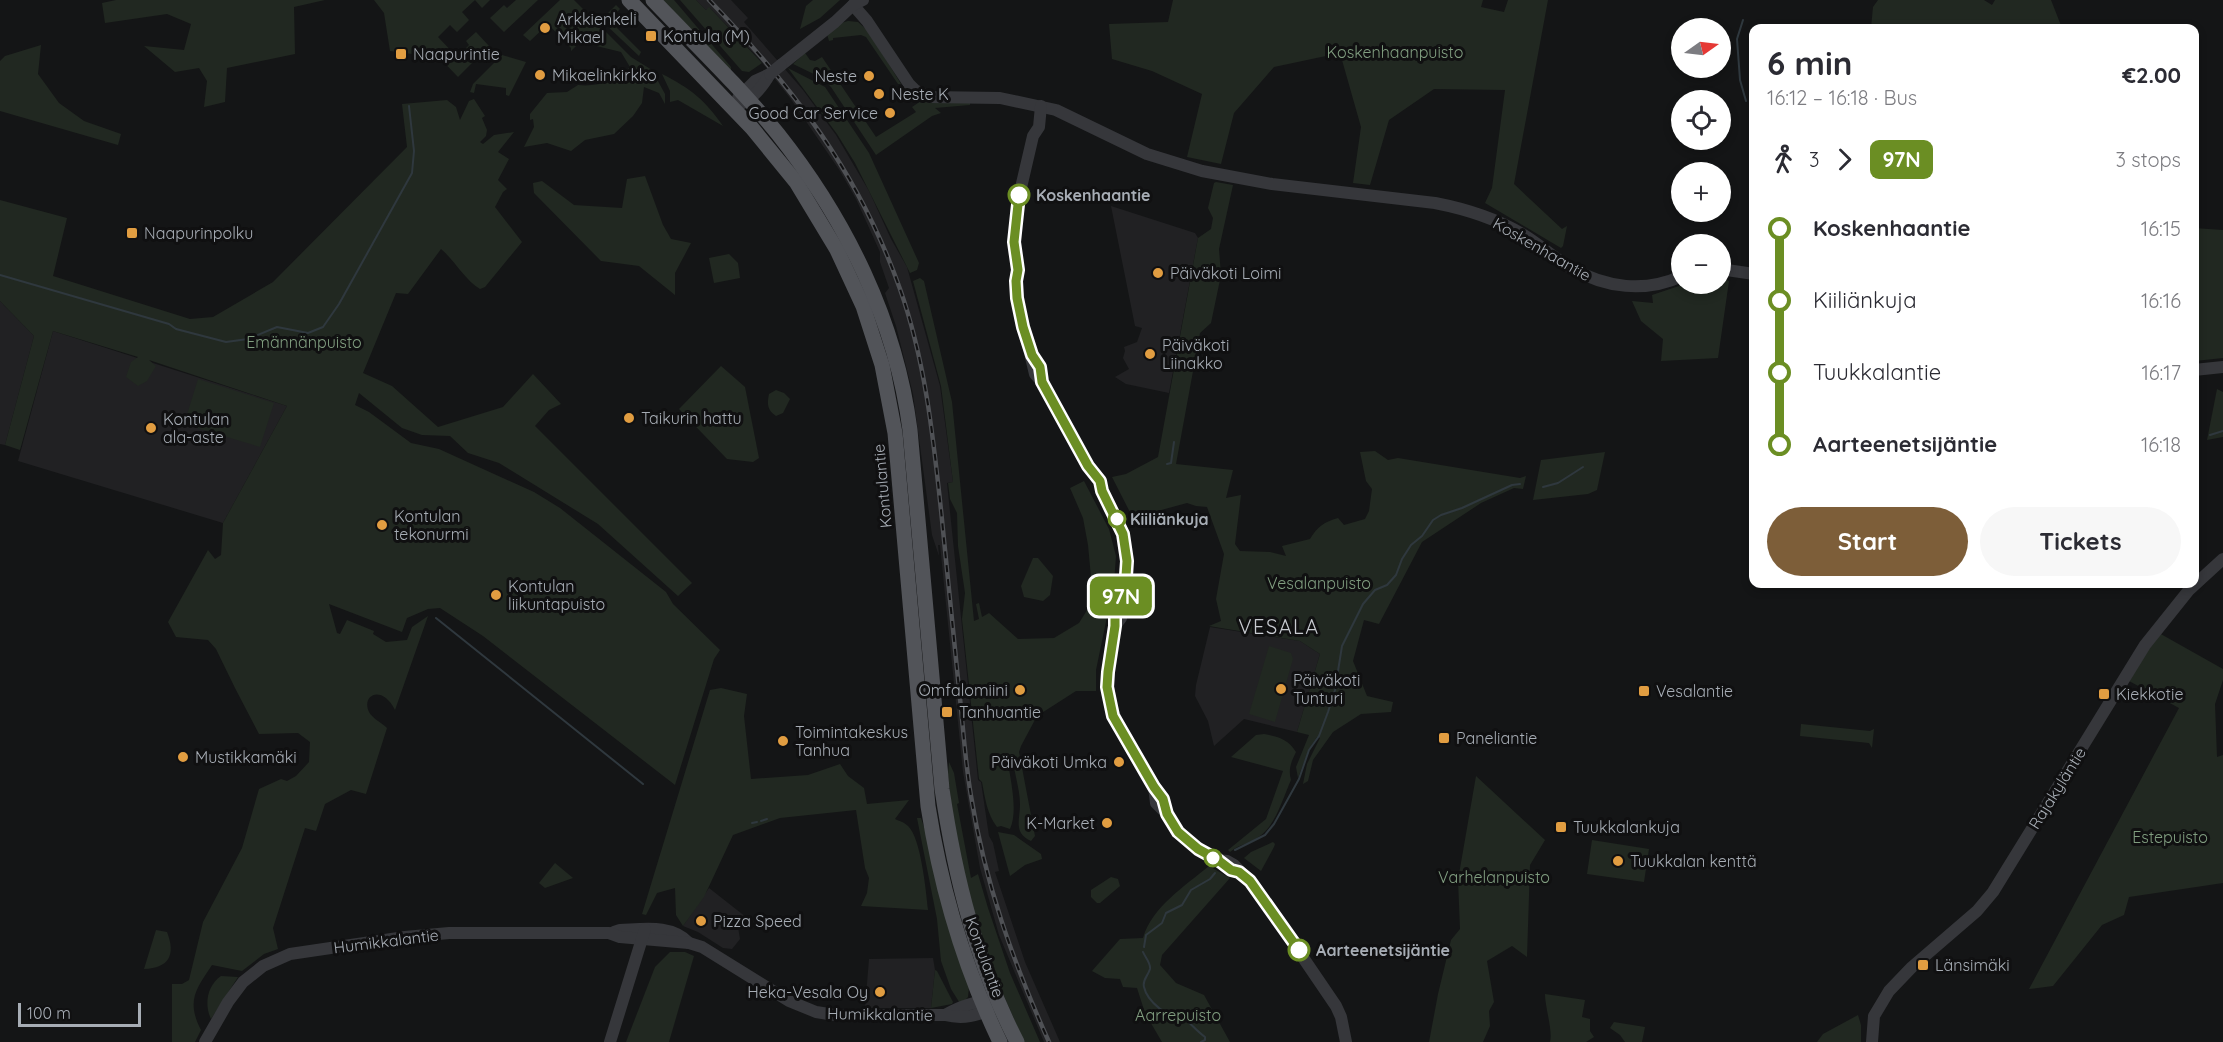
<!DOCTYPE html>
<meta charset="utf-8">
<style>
body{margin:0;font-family:Quicksand,sans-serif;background:#f7f7f7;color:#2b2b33;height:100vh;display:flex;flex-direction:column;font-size:22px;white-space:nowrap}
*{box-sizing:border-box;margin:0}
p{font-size:20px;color:#7c7c81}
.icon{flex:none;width:33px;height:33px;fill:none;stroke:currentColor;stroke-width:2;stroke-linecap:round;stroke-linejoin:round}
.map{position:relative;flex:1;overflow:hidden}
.sheet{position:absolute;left:1749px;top:24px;width:450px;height:564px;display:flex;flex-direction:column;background:#fff;border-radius:12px;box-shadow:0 3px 9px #0003}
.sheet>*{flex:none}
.badge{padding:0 12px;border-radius:9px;font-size:21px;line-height:39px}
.needle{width:39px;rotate:76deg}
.tools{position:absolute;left:1671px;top:18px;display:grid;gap:12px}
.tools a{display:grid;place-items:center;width:60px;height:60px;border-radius:50%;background:#fff;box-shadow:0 3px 9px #0003;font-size:30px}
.scale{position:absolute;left:18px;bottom:15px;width:123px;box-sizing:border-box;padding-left:6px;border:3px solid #a7adb5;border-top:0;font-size:16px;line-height:21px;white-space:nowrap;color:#a7adb5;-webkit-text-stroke:4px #101011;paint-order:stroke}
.map>.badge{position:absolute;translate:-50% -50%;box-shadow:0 0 0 3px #fff}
.legs{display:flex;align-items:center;gap:9px;height:66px;padding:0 18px;font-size:20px}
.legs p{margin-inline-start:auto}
.head{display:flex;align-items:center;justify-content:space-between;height:102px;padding:0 18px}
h1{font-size:33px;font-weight:800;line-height:45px}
.cta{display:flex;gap:12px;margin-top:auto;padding:12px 18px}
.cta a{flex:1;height:69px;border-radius:36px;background:#7d5e39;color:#fff;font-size:24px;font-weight:800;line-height:69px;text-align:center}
.cta a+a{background:#f7f7f7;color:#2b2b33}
ul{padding:0 18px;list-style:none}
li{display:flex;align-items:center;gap:21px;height:72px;font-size:22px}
li i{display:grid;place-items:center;width:9px;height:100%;margin:0 8px;background:currentColor}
li i::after{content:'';width:15px;height:15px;margin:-8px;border:4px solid;border-radius:50%;background:#fff}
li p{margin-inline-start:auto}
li:first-child i{background:linear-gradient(#0000 50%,currentColor 0)}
li:last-child i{background:linear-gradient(currentColor 50%,#0000 0)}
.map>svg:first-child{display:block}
.built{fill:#212123}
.green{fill:#212821}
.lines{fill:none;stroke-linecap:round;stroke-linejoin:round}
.stream{stroke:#2f383e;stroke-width:2}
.minor{stroke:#36373b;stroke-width:12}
.major{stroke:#525459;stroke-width:15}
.rail-casing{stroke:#4f5155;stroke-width:4.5}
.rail{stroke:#101011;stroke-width:2;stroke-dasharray:7;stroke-linecap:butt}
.minor-bridge{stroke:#36373b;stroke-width:12}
.line-1-casing{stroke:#fff;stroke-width:14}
.line-1{stroke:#6b8e23;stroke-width:9}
.poi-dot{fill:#e19d41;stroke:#101011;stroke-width:2}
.stop-1-dot{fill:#fff;stroke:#6b8e23;stroke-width:3}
.labels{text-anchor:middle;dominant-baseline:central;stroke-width:6;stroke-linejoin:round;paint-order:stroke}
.poi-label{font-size:16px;fill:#a7adb5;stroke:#101011;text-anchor:start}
.park-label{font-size:16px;fill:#819e80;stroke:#101011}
.stop-label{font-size:16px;font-weight:bold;fill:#a7adb5;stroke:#101011;text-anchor:start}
.street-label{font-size:16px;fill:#a7adb5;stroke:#101011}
.quarter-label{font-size:20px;letter-spacing:1.5px;fill:#c8cbd1;stroke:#101011}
</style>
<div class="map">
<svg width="2223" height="1042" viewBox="0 0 2223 1042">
<rect width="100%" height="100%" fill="#141516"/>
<!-- built -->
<g class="built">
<path d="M696 0H731L748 18 744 22 803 90 836 135 869 191 891 239 907 267 940 386 953 482 947 483 978 780 981 782 989 836 993 843 999 871 995 872 1025 962 1060 1042H1044L999 935 980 868 963 772 940 545H938L939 556 932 535 913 394 896 326 885 293 889 288 880 262V252L856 199 840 171 790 98 760 60 710 8 706 10Z"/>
<path d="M1111 206 1195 233 1198 238 1169 393 1126 384 1115 377 1129 369 1123 358 1125 351 1124 347 1137 342 1142 328 1135 326Z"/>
<path d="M0 301 34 336 5 445 0 444Z"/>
<path d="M53 331 287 406 223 523 18 461Z"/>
<path d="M1210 627 1300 641 1320 654 1297 732 1244 719 1214 746 1208 721 1195 696 1196 685Z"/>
<path d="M709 888 751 921 742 922 738 927 740 939 732 949 723 948 698 932 683 926Z"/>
<path d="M933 958 935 970 931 1008H865L869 959Z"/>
</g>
<!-- green -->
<g class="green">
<path d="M116 0H325L294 7 295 54 227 68 225 102 204 107 207 81 199 68 175 72 144 46 184 50 191 24 167 14 105 23 102 3Z"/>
<path d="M374 0H490L482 8 475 0 462 12 469 20 457 32 450 25 438 37 457 57 469 45 466 41 476 32 489 46 458 77 433 51 427 56 390 51 384 13Z"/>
<path d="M516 0H538L504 32 490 18 504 5 507 8Z"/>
<path d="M560 0H574L631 57 652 70 665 94V104L659 93 644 87 642 103 633 116 614 134 585 140 571 151 547 143 524 147 534 127 533 119 530 120V114L547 93 567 92 578 85C597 87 617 81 630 67L621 52 580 42 571 51V48L548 24 530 41 523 35Z"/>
<path d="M662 0H674L731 67V72Z"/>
<path d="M680 0H696L706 10 709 7 762 63 749 72 742 71Z"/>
<path d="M813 0H840L820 18 800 29 806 6Z"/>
<path d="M1173 0H1483L1481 7 1504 12 1508 0H1548L1514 184 1562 229 1567 226 1563 246 1561 248 1485 203 1492 188 1505 90 1434 89 1389 120 1370 185 1353 183 1361 127 1340 53 1274 67 1234 113 1221 164 1187 157 1202 94 1152 71 1112 59 1109 24 1168 22Z"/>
<path d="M1878 0H1984L1992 5 1995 0H2051L2062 28H1871L1873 7Z"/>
<path d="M616 5 620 9 609 20 641 52 639 56 603 22 604 17Z"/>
<path d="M848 21 858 22 869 32 901 84H898L866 37 861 35 833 38V40L829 41 827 34 841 23Z"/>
<path d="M41 45 38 74 59 103 84 121 121 134 118 145 0 111V61L5 56Z"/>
<path d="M805 53 810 60 815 61 822 57 876 137 916 112 912 107 921 101 933 103H970V105L935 108 941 113 932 116 876 155 831 87 822 78 793 64Z"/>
<path d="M502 55 526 62 509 96 506 95V88L476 84 474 93 470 92 473 84Z"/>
<path d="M788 68 825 87 869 153 919 263 917 270 910 273 855 163 837 134Z"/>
<path d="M662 74C690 88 705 100 723 126L678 100 670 102V91Z"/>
<path d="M474 99 485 116 482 118 487 130 486 136 480 142 483 144 494 135 514 132 498 152 509 159 498 180 507 189 503 192 495 207 522 242 485 287 480 289C465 280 455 261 441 249L408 294 396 293 363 373 392 386 438 427 503 407 533 374 561 404 549 410 535 426 692 583 678 596 598 524 499 463 468 453 450 436 422 435 402 428 359 393 355 405 369 412 411 443 439 449 534 492 560 508 666 592 673 604 720 650 714 659 675 785 483 636 440 608 428 609 407 618 402 632 329 604 337 633 340 634 347 620 374 631 373 634 386 642 407 640 412 627 428 616 395 710C382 684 361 695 369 712 372 718 382 723 387 728L366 794 351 790 325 804 316 831 305 828 273 928 278 949 264 954 242 971 212 965C196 989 186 1001 201 1030L195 1042H172V984H182L189 980 203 922 242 848 259 789 281 779 287 781 296 776 309 762 310 742 298 733 259 734 235 688 216 649 208 640 176 637 168 622 208 550 215 559 221 555 223 523 287 406 149 360 156 366 147 381 138 386 126 377 131 362 138 357 53 331 20 450 5 445 34 336 0 301V200L67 218 53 276 190 319 213 317 273 282 407 147 402 104 447 100 456 107 460 120 469 101Z"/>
<path d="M645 176 663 225 671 239 691 243 675 273V295L639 266 601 261 534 193 533 183 542 181 574 205 622 208 627 179Z"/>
<path d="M1216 182 1233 185 1219 249 1221 275 1211 323 1200 333 1176 464 1233 470 1226 498 1241 495 1235 544 1240 551 1270 552 1286 556 1282 546 1310 539C1318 526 1324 522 1338 518L1344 525 1365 519 1369 511 1372 489 1366 481 1360 452 1375 451 1388 460 1398 458 1520 478 1526 476 1523 489 1514 488 1481 503 1422 542 1379 624 1364 620 1353 661 1367 696 1393 702 1391 712 1361 714 1333 732 1313 760 1308 781 1303 784 1307 764 1320 738 1317 737 1309 749 1298 778 1296 767 1309 735 1297 732 1320 654 1300 641 1209 626 1221 621 1216 599 1224 554 1207 507 1196 506 1187 503 1143 515 1136 524 1112 477 1126 474 1158 457 1198 238 1211 229 1213 218 1208 208 1214 183Z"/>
<path d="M2194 228 2223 230V358L2195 361Z"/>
<path d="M729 254 738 263 740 278 714 283 709 258Z"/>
<path d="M920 278 924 281 952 402 974 621 979 619 976 604 979 603 982 617 989 613 1018 639 1054 638 1079 623 1089 607 1091 577 1088 545 1083 518 1070 488 1084 481 1109 529 1116 556 1114 583 1096 670V691H1076L1037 716 1021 746 1019 752 1035 836 1031 841C1013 833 1020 820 1020 804 1020 791 1015 775 1013 762L1008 763C1011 782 1018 812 1010 829L1001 826 997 827C987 814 985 798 982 782L979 779 962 619 965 593 958 546 957 513 950 499 948 483 953 482 941 386 913 281Z"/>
<path d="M1721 278 1729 281 1718 358 1661 361 1663 339 1641 321 1632 301 1653 303 1652 295 1685 284H1720Z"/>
<path d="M721 366 745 387 759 458 753 462 727 459 679 409Z"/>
<path d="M198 379 274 403 260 447 184 424Z"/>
<path d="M2217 389 2223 392V437L2207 440Z"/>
<path d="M776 390 784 393 790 399 783 413 776 416C767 410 767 404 769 394Z"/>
<path d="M1605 452 1597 490 1588 494 1533 500 1541 460Z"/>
<path d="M1033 558H1038L1053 576 1050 595 1043 601 1024 597 1021 586Z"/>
<path d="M2159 633 2223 669V680L2215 704 2217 757 2223 755V883L2129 897 2124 915 2102 925 2053 986 2029 989 2179 708 2129 681Z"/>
<path d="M1269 646 1291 653 1293 659 1275 722 1249 714Z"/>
<path d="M721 688 747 694 744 716 751 779 808 775 840 764 848 776 864 788 867 804 909 800 895 819C899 821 904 822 908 826 921 838 926 891 928 910L861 906 867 893 869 878 865 868 856 810 780 818 733 835 704 897 683 926 676 915 675 888 657 893 646 915 642 914 710 690Z"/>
<path d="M1801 724 1870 731 1874 729 1872 748 1869 743 1800 736Z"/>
<path d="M1264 734C1279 737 1288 739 1296 752 1291 762 1288 770 1291 780 1283 798 1276 824 1260 836 1251 843 1240 844 1230 852L1228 850 1266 819 1283 771 1231 757 1256 735Z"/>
<path d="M949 762 954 773 959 803 957 804 971 878 978 874 988 908 1010 973 1040 1042H1024L987 957 956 847 948 774Z"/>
<path d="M1476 776 1545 840 1530 865 1527 957 1512 946 1487 961 1494 1002 1489 1011 1490 1026 1483 1042H1429L1438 994 1451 940 1460 929 1458 880Z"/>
<path d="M917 818H921L925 830 969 987 968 997 961 1005 951 989 941 961 937 919Z"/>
<path d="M998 832 1014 835 1041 854 1042 859 1025 865 1010 876Z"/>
<path d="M1592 840 1649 849 1644 882 1587 874Z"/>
<path d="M1273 842 1275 844 1274 847 1261 871 1244 858 1251 852Z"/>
<path d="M555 863 573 878 545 888 539 883Z"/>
<path d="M1209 866 1230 878 1162 955 1160 965 1176 983 1204 995 1230 1042H1162L1145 1013 1137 988 1123 987 1120 979 1105 978 1092 971 1120 939 1143 938C1152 907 1185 886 1209 866Z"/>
<path d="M1111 877 1118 879 1120 886 1100 903H1097L1091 897V890Z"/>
<path d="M156 930 167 932C176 955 169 968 144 969Z"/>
<path d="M670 952H685L694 956 669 1042H626L655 967Z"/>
<path d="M935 970 937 971 953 1002 952 1004 931 1008Z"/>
<path d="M221 976 238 977 211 1019C204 1004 207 986 221 976Z"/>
<path d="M1545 994 1585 1000 1582 1017 1590 1019V1031L1594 1037 1586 1042H1550C1553 1031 1545 1007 1545 994Z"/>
<path d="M1858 1015 1861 1025V1042H1817L1823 1034Z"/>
<path d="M1614 1022 1645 1027 1642 1042H1625L1620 1035 1610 1028Z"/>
</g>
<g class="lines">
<!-- stream -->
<g class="stream">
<path d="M1743 20 1737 39 1740 80 1746 101"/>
<path d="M0 275 169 324 176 329 226 342 248 339 277 327 308 333 323 327 339 304 412 173 414 151 409 106"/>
<path d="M2210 435 2223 431"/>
<path d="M2194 439H2195"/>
<path d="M1167 464 1171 463 1174 442"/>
<path d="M1543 487 1558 483 1583 467"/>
<path d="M436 618 643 784"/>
<path d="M761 821 767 819"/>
<path d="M752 823 757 822"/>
<path d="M1235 850 1265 835 1274 824 1299 779 1309 750 1319 736 1328 712 1335 690 1342 646 1363 604 1375 590 1387 585 1396 575 1402 559 1411 545 1422 536 1433 520 1441 515 1462 508 1512 485 1520 484"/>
<path d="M1144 947 1146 935 1162 923 1166 913 1182 905 1191 890 1210 879 1215 873"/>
<path d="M1143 952C1145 957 1151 963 1150 969 1148 976 1142 980 1144 987 1147 1001 1169 1020 1183 1017 1190 1023 1197 1031 1205 1037V1040L1201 1042"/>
</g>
<!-- minor -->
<g class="minor">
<path d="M853 5 867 21 909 84 915 90 929 97 1000 98 1056 110 1147 154 1202 171 1272 184 1435 203C1466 209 1495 218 1522 234 1539 244 1554 258 1571 268 1606 288 1645 293 1682 276"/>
<path d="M781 65 835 22 853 5 863 0"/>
<path d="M738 98 755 81 770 74"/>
<path d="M1041 106 1039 127 1033 136 1020 192 1014 241 1018 270 1016 281 1017 298 1035 374 1042 382 1088 466 1100 481 1102 491 1123 534 1127 561 1122 594 1123 609 1121 618 1115 626"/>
<path d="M733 108C751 100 760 91 770 74"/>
<path d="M1720 269 1754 274"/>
<path d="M2194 370 2223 367"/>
<path d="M1114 619 1115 626C1105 687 1102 700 1135 756 1142 768 1148 781 1157 792"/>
<path d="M1154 787 1156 803 1167 814 1178 832 1198 849 1218 860 1227 861 1234 865 1255 887 1336 1006 1341 1017 1346 1042"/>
<path d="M614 932 620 930C644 929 672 924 689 943"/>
<path d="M945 1015C959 1007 975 1001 991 1001"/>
<path d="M205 1042 228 1002 243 982 263 966 290 954 405 937 449 933H609L620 937 689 943 702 947 789 1001 816 1012 835 1015H945C961 1019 980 1017 992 1006"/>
<path d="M610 1042 645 929"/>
<path d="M1872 1042 1874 1016 1889 991 1912 967 1977 911 1993 892 2145 645 2189 590 2223 559"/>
</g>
<!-- major -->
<g class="major">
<path d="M629 0 752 128 796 182 837 250 863 306 882 365 895 433 928 806C941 889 964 967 1000 1042"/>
<path d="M653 0C695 44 740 87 778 134 846 220 896 321 910 430L942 789C955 877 976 962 1017 1042"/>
</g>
<!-- rail casing -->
<g class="rail-casing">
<path id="rail" d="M709 0C793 87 859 173 900 289 925 360 933 435 941 510 947 570 953 630 959 689 963 725 965 761 971 796 985 883 1013 962 1049 1042"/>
</g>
<!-- rail -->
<use href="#rail" class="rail"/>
<!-- minor-bridge -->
<path class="minor-bridge" d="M770 74 781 65"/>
</g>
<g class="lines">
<!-- line-1 casing -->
<g class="line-1-casing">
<path id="line-1" d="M1019 195 1014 242 1018 270 1016 281 1017 298 1023 327 1032 355 1040 367 1042 382 1088 466 1100 481 1102 491 1123 534 1127 561 1126 576 1122 594 1115 611V626L1108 672 1107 687 1113 716 1154 787 1163 799 1167 814 1178 832 1198 849 1218 860 1231 870 1239 872 1250 881 1299 950"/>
</g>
<!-- line-1 -->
<use href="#line-1" class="line-1"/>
</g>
<!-- markers -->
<g class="poi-dot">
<circle cx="545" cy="28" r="6"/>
<rect x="645" y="30" width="12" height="12" rx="3"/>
<rect x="395" y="48" width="12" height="12" rx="3"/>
<circle cx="540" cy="75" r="6"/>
<circle cx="869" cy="76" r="6"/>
<circle cx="879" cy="94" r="6"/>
<circle cx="890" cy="113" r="6"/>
<rect x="126" y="227" width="12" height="12" rx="3"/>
<circle cx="1158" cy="273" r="6"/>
<circle cx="1150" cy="354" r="6"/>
<circle cx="629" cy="418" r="6"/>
<circle cx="151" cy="428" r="6"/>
<circle cx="382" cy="525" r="6"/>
<circle cx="496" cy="595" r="6"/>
<circle cx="1281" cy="689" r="6"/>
<circle cx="1020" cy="690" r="6"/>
<rect x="1638" y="685" width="12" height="12" rx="3"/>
<rect x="2098" y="688" width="12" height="12" rx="3"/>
<rect x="941" y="706" width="12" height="12" rx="3"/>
<rect x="1438" y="732" width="12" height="12" rx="3"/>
<circle cx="783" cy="741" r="6"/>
<circle cx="183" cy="757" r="6"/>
<circle cx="1119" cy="762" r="6"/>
<circle cx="1107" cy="823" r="6"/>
<rect x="1555" y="821" width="12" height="12" rx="3"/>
<circle cx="1618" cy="861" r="6"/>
<circle cx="701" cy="921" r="6"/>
<rect x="1917" y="959" width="12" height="12" rx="3"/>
<circle cx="880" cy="992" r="6"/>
</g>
<g class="stop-1-dot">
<circle cx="1019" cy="195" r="10"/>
<circle cx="1117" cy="519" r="8"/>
<circle cx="1213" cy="858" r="8"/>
<circle cx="1299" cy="950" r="10"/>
</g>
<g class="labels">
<!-- poi labels -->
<g class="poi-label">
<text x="557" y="19">Arkkienkeli<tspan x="557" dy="18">Mikael</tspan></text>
<text x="663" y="36">Kontula (M)</text>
<text x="413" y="54">Naapurintie</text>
<text x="552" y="75">Mikaelinkirkko</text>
<text x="857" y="76" text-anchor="end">Neste</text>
<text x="891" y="94">Neste K</text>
<text x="878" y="113" text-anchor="end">Good Car Service</text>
<text x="144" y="233">Naapurinpolku</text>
<text x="1170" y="273">Päiväkoti Loimi</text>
<text x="1162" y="345">Päiväkoti<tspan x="1162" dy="18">Liinakko</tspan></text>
<text x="641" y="418">Taikurin hattu</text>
<text x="163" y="419">Kontulan<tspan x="163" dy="18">ala-aste</tspan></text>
<text x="394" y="516">Kontulan<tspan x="394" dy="18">tekonurmi</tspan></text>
<text x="508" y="586">Kontulan<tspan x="508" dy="18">liikuntapuisto</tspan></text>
<text x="1293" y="680">Päiväkoti<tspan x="1293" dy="18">Tunturi</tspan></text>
<text x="1008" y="690" text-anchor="end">Omfalomiini</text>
<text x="1656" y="691">Vesalantie</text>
<text x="2116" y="694">Kiekkotie</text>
<text x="959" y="712">Tanhuantie</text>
<text x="795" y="732">Toimintakeskus<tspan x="795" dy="18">Tanhua</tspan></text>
<text x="1456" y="738">Paneliantie</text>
<text x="195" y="757">Mustikkamäki</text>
<text x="1107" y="762" text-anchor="end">Päiväkoti Umka</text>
<text x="1095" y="823" text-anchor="end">K-Market</text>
<text x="1573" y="827">Tuukkalankuja</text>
<text x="1630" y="861">Tuukkalan kenttä</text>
<text x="713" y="921">Pizza Speed</text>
<text x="1935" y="965">Länsimäki</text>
<text x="868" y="992" text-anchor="end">Heka-Vesala Oy</text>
</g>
<!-- park labels -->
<g class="park-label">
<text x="1395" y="52">Koskenhaanpuisto</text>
<text x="304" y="342">Emännänpuisto</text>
<text x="1319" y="583">Vesalanpuisto</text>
<text x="2170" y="837">Estepuisto</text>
<text x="1494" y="877">Varhelanpuisto</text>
<text x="1178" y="1015">Aarrepuisto</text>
</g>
<!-- stop labels -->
<g class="stop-label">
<text x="1036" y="195">Koskenhaantie</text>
<text x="1130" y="519">Kiiliänkuja</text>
<text x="1316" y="950">Aarteenetsijäntie</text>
</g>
<!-- street labels -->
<g class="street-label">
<text transform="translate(1542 249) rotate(30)">Koskenhaantie</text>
<text transform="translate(882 486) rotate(-95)">Kontulantie</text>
<text transform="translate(2057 788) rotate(-58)">Rajakyläntie</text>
<text transform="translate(386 941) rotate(-7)">Humikkalantie</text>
<text transform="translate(985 957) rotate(70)">Kontulantie</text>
<text transform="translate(880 1014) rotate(1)">Humikkalantie</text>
</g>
<!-- quarter labels -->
<g class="quarter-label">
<text x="1279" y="626">VESALA</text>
</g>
</g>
</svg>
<div class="tools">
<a><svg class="needle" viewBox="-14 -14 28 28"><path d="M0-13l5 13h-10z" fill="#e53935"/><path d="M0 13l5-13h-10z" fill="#7c7c81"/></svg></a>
<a><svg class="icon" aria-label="locate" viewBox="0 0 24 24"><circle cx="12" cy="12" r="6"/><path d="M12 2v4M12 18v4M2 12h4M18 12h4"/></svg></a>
<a>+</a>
<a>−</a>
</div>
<div class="scale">100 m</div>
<b class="badge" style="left:1121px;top:596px;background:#6b8e23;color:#fff">97N</b>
<section class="sheet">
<div class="head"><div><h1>6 min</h1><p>16:12 – 16:18 · Bus</p></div><b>€2.00</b></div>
<div class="legs"><svg class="icon" aria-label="walk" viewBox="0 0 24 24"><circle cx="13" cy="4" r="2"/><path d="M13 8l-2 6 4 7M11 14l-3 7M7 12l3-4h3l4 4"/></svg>3<svg class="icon" aria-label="forward" viewBox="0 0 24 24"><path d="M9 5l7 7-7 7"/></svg><b class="badge" style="background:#6b8e23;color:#fff">97N</b><p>3 stops</p></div>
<ul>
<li><i style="color:#6b8e23"></i><b>Koskenhaantie</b><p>16:15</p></li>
<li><i style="color:#6b8e23"></i><span>Kiiliänkuja</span><p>16:16</p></li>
<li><i style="color:#6b8e23"></i><span>Tuukkalantie</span><p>16:17</p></li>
<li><i style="color:#6b8e23"></i><b>Aarteenetsijäntie</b><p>16:18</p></li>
</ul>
<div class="cta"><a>Start</a><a>Tickets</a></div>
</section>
</div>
